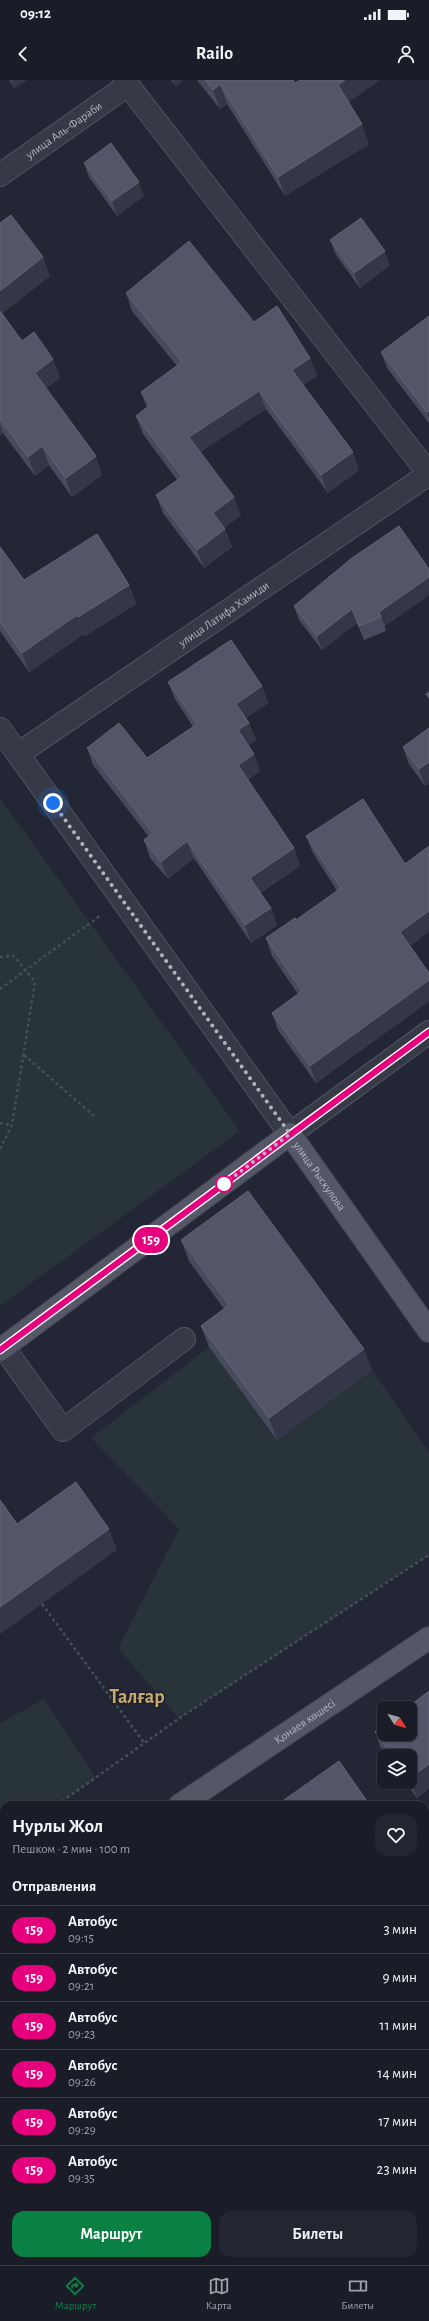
<!DOCTYPE html>
<html lang="ru">
<meta charset="utf-8">
<style>
body{margin:0;font-family:"Alegreya Sans",sans-serif;background:#232530;color:#f1f3f6;height:100vh;display:flex;flex-direction:column;font-size:15px;white-space:nowrap}
*{box-sizing:border-box;margin:0}
p{font-size:13px;color:#9fa1a8}
.icon{flex:none;width:22px;height:22px;fill:none;stroke:currentColor;stroke-width:2;stroke-linecap:round;stroke-linejoin:round}
.map{position:relative;flex:1;overflow:hidden}
.panel{position:absolute;left:0px;top:1721px;width:429px;height:464px;display:flex;flex-direction:column;background:#1a1c28;border-radius:12px 12px 0 0;box-shadow:0 1px 3px #0004,0 0 0 1px #383a45}
.panel>*{flex:none}
.badge{padding:0 8px;border-radius:13px;font-size:14px;line-height:26px}
.needle{width:26px;rotate:127deg}
.fabs{position:absolute;left:377px;top:1621px;display:grid;gap:8px}
.fabs a{display:grid;place-items:center;width:40px;height:40px;border-radius:8px;background:#1a1c28;box-shadow:0 1px 3px #0004,0 0 0 1px #383a45;font-size:20px}
.you{position:absolute;width:20px;height:20px;margin:-10px;border:3px solid #fff;border-radius:50%;background:#1a73e8;box-shadow:0 0 0 6px #1a73e833}
.map>.badge{position:absolute;translate:-50% -50%;box-shadow:0 0 0 2px #fff}
h2{padding:0 12px;font-size:15px;line-height:36px}
.round{display:grid;place-items:center;flex:none;width:42px;height:42px;border-radius:12px;background:#232530}
.headline{display:flex;align-items:center;justify-content:space-between;height:68px;padding:0 12px}
h1{font-size:19px;font-weight:700;line-height:30px}
.action{display:flex;gap:8px;margin-top:auto;padding:8px 12px}
.action a{flex:1;height:46px;border-radius:12px;background:#0b8043;color:#fff;font-size:16px;font-weight:700;line-height:46px;text-align:center}
.action a+a{background:#232530;color:#f1f3f6}
ul{padding:0;list-style:none}
li{display:flex;align-items:center;gap:12px;height:48px;padding:0 12px;border-top:1px solid #383a45}
li div{flex:1}
li b{display:block;font-size:15px}
li em{font-style:normal}
li .badge{min-width:44px;font-weight:700;text-align:center}
.status{display:flex;justify-content:space-between;align-items:center;height:28px;padding:0 20px;background:#1a1c28;direction:ltr}
.status svg{height:11px;fill:currentColor}
header{display:flex;justify-content:space-between;align-items:center;height:52px;padding:0 12px;background:#1a1c28;font-size:18px;font-weight:700}
.dock{display:flex;justify-content:space-around;align-items:center;height:56px;border-top:1px solid #383a45;background:#1a1c28;font-size:11px;color:#9fa1a8}
.dock a{display:grid;justify-items:center;gap:2px}
.dock .on{color:#0b8043}
.map>svg:first-child{display:block}
.green{fill:#283439}
.lines{fill:none;stroke-linecap:round;stroke-linejoin:round}
.minor-casing{stroke:#515361;stroke-width:24}
.major-casing{stroke:#3f424f;stroke-width:24}
.path{stroke:#444f56;stroke-width:2.5;stroke-dasharray:3 3;stroke-linecap:butt}
.minor{stroke:#363946;stroke-width:22}
.major{stroke:#545766;stroke-width:22}
.wall{fill:#474b5d}
.shaded-wall{fill:#343748}
.building{fill:#525668;stroke:#616576}
.line-casing{stroke:#fff;stroke-width:9}
.line{stroke:#e6007e;stroke-width:6}
.walk{stroke:#b1b3c2;stroke-width:4;stroke-dasharray:0 7.2}
.stop-dot{fill:#fff;stroke:#e6007e;stroke-width:2}
.labels{text-anchor:middle;dominant-baseline:central;stroke-width:3;stroke-linejoin:round;paint-order:stroke}
.street-label{font-size:12px;fill:#b1b3c2;stroke:#1c1e2b}
.town-label{font-size:20px;font-weight:bold;fill:#c6a868;stroke:#1c1e2b}
</style>
<div class="status"><b>09:12</b><svg viewBox="0 0 49 12"><path d="M0 12V9h3v3zM5 12V6h3v6zM10 12V3h3v9zM15 12V0h3v12zM26 1h20v11H26zM47 4h2v5h-2z"/></svg></div>
<header><svg class="icon" aria-label="back" viewBox="0 0 24 24"><path d="M15 5l-7 7 7 7"/></svg>Railo<svg class="icon" aria-label="person" viewBox="0 0 24 24"><circle cx="12" cy="8" r="4"/><path d="M4 21q1-7 8-7t8 7"/></svg></header>
<div class="map">
<svg width="429" height="2185" viewBox="0 0 429 2185">
<rect width="100%" height="100%" fill="#232635"/>
<!-- green -->
<g class="green">
<path d="M0 718 240 1051 0 1226Z"/>
<path d="M209 1267 277 1360 372 1290 429 1372V1475L179 1639 118 1568 179 1449 91 1358Z"/>
<path d="M44 1619 96 1698 57 1725H4V1761L0 1763V1643Z"/>
</g>
<g class="lines">
<!-- minor casing -->
<g class="minor-casing">
<g id="minor">
<path d="M124 0 429 394"/>
<path id="s1" d="M0 95 128 5"/>
<path d="M0 649 290 1054 429 952"/>
<path id="s2" d="M18 674 429 394"/>
<path d="M4 1268 63 1350 184 1259"/>
<path d="M425 1816 429 1813"/>
<path d="M425 2169 429 2166"/>
<path d="M401 2185 407 2181"/>
</g>
</g>
<!-- major casing -->
<g class="major-casing">
<g id="major">
<path id="s3" d="M0 1270 290 1054 429 1251"/>
<path id="s4" d="M180 1725 429 1558"/>
<path d="M0 1851 4 1848"/>
<path d="M425 2092 429 2098"/>
</g>
</g>
<!-- path -->
<g class="path">
<path d="M0 877 14 876 35 902 12 1045 0 1069"/>
<path d="M0 909 101 835"/>
<path d="M24 975 94 1036"/>
<path d="M0 1043 12 1045"/>
<path d="M42 1524 145 1664"/>
<path d="M57 1725 184 1635 429 1475"/>
<path d="M0 1763 4 1761"/>
</g>
<!-- minor -->
<use href="#minor" class="minor"/>
<!-- major -->
<use href="#major" class="major"/>
</g>
<!-- wall -->
<g class="wall">
<path d="M9 0H27L14 8Z"/>
<path d="M171 0H184L176 6Z"/>
<path d="M197 0H293L295 3 348 22 369 64 285 116 227 24 220 29Z"/>
<path d="M84 83 144 116 117 136 89 97Z"/>
<path d="M0 143 50 196 2 233 22 261 53 279 60 298 46 308 102 395 72 417 49 385 35 396 3 353 0 355Z"/>
<path d="M330 160 390 185 360 208 336 175Z"/>
<path d="M126 213 254 242 310 278 317 296 303 305 359 390 328 413 266 329 200 372 241 435 224 448 232 467 204 488 163 433 156 415 177 400 143 354 136 336 147 328 141 312 177 286 132 231Z"/>
<path d="M429 236V343L387 288 381 272Z"/>
<path d="M0 467 24 500 129 505 136 524 85 556 84 554 29 592 0 551Z"/>
<path d="M429 489V515L385 546 386 551 364 560 357 543 322 570 299 540 294 526Z"/>
<path d="M168 602 262 606 268 623 246 638 249 643 256 660 248 665 254 674 260 691 247 700 294 768 300 786 260 813 271 828 277 845 251 863 194 778 168 799 150 778 144 760 149 757 93 685 87 668 147 678 193 647 175 619Z"/>
<path d="M429 648 425 706 409 684 403 667Z"/>
<path d="M306 756 410 866 429 893V921L316 1003 278 950 272 933 298 914 272 876 266 858 296 840 337 811 313 773Z"/>
<path d="M181 1160 372 1290 277 1360 209 1267 201 1246 224 1229 189 1181Z"/>
<path d="M429 1611V1708L417 1718 405 1702H410V1676H385L382 1671 375 1652Z"/>
<path d="M429 1818V1980L425 1970V1821Z"/>
</g>
<!-- shaded-wall -->
<g class="shaded-wall">
<path d="M11 0H27L14 8Z"/>
<path d="M173 0H184L176 6Z"/>
<path d="M345 0H380L345 25 338 5Z"/>
<path d="M220 4 227 24 220 29 213 10Z"/>
<path d="M362 44 369 64 285 116 278 97Z"/>
<path d="M139 102 144 116 117 136 112 121Z"/>
<path d="M385 171 390 185 360 208 354 193Z"/>
<path d="M43 177 50 196 0 235V211Z"/>
<path d="M310 278 317 296 298 308 292 290Z"/>
<path d="M53 279 60 298 41 311 35 293Z"/>
<path d="M259 311 266 329 196 375 189 357Z"/>
<path d="M429 331V338L427 332Z"/>
<path d="M0 344 3 353 0 355Z"/>
<path d="M42 366 49 385 35 396 28 377Z"/>
<path d="M353 372 359 390 328 413 321 395Z"/>
<path d="M96 376 102 395 72 417 66 398Z"/>
<path d="M234 417 241 435 220 451 213 433Z"/>
<path d="M225 449 232 467 204 488 197 470Z"/>
<path d="M429 497V515L385 546 379 532Z"/>
<path d="M129 505 136 524 85 556 78 537Z"/>
<path d="M352 529 357 543 322 570 317 556Z"/>
<path d="M77 535 84 554 29 592 22 573Z"/>
<path d="M262 606 268 623 242 641 236 624Z"/>
<path d="M249 643 256 660 245 667 238 650Z"/>
<path d="M254 674 260 691 244 702 238 685Z"/>
<path d="M429 682V703L425 706 419 689Z"/>
<path d="M187 761 194 778 168 799 161 782Z"/>
<path d="M294 768 300 786 256 815 250 798Z"/>
<path d="M271 828 277 845 251 863 245 845Z"/>
<path d="M429 831V852L406 869 400 852Z"/>
<path d="M429 900V921L316 1003 310 986Z"/>
<path d="M364 1269 372 1290 277 1360 269 1338Z"/>
<path d="M109 1449 117 1470 0 1554V1527Z"/>
<path d="M429 1684V1708L417 1718 410 1698Z"/>
<path d="M367 1721 369 1725H361Z"/>
<path d="M4 2018V2045L0 2048V2021Z"/>
<path d="M317 2181H325L319 2185H318Z"/>
</g>
<!-- building -->
<g class="building">
<path d="M205 0H293L295 3 300 0H345L338 5 362 44 278 97 220 4 213 10Z"/>
<path d="M111 63 139 102 112 121 84 83Z"/>
<path d="M11 135 43 177 0 211V143Z"/>
<path d="M361 138 385 171 354 193 330 160Z"/>
<path d="M189 161 254 242 277 226 310 278 292 290 353 372 321 395 259 311 189 357 234 417 213 433 225 449 197 470 156 415 182 397 136 336 150 325 141 312 182 282 126 213Z"/>
<path d="M0 231 22 261 34 252 53 279 35 293 96 376 66 398 42 366 28 377 0 339Z"/>
<path d="M429 236V331L427 332 381 272Z"/>
<path d="M399 446 429 489V497L379 532 381 537 359 546 352 529 317 556 294 526 352 478Z"/>
<path d="M97 454 129 505 78 537 77 535 22 573 0 541V467L24 500Z"/>
<path d="M231 560 262 606 236 624 249 643 238 650 254 674 238 685 294 768 250 798 271 828 245 845 187 761 161 782 144 760 153 753 87 668 119 643 147 678 197 644 168 602Z"/>
<path d="M429 612V618L426 614Z"/>
<path d="M429 648V682L419 689 403 667Z"/>
<path d="M363 719 405 784 429 766V831L400 852 429 893V900L310 986 272 933 302 911 266 858 295 838 296 840 341 808 306 756Z"/>
<path d="M248 1111 364 1269 269 1338 201 1246 229 1225 181 1160Z"/>
<path d="M76 1402 109 1449 0 1527V1420L17 1444Z"/>
<path d="M429 1611V1684L410 1698V1676H393L375 1652 384 1645V1654H410V1628H407Z"/>
<path d="M339 1681 367 1721 361 1725H277Z"/>
<path d="M429 1818V1970L425 1964V1953L428 1951 425 1947V1821Z"/>
<path d="M4 1945V2018L0 2021V1948Z"/>
<path d="M51 2181H118L120 2185H45Z"/>
</g>
<g class="lines">
<!-- line casing -->
<g class="line-casing">
<path id="line" d="M0 1270 429 952"/>
</g>
<!-- line -->
<use href="#line" class="line"/>
<!-- walk -->
<path class="walk" d="M53 723 290 1054 224 1104"/>
</g>
<!-- markers -->
<circle class="stop-dot" cx="224" cy="1104" r="8"/>
<g class="labels">
<!-- street labels -->
<g class="street-label">
<text stroke="none"><textPath href="#s1" startOffset="78">улица Аль-Фараби</textPath></text>
<text stroke="none"><textPath href="#s2" startOffset="249">улица Латифа Хамиди</textPath></text>
<text stroke="none"><textPath href="#s3" startOffset="413">улица Рыскулова</textPath></text>
<text stroke="none"><textPath href="#s4" startOffset="150">Қонаев көшесі</textPath></text>
</g>
<!-- town labels -->
<g class="town-label">
<text x="137" y="1617">Талғар</text>
</g>
</g>
</svg>
<div class="fabs">
<a><svg class="needle" viewBox="-14 -14 28 28"><path d="M0-13l5 13h-10z" fill="#e53935"/><path d="M0 13l5-13h-10z" fill="#9fa1a8"/></svg></a>
<a><svg class="icon" aria-label="layers" viewBox="0 0 24 24"><path d="M12 4l9 5-9 5-9-5zM3 14l9 5 9-5"/></svg></a>
</div>
<div class="you" style="left:53px;top:723px"></div>
<b class="badge" style="left:151px;top:1160px;background:#e6007e;color:#fff">159</b>
<section class="panel">
<div class="headline"><div><h1>Нурлы Жол</h1><p>Пешком · 2 мин · 100 m</p></div><a class="round"><svg class="icon" aria-label="heart" viewBox="0 0 24 24"><path d="M12 20l-8-8c-3-5 5-10 8-4 3-6 11-1 8 4z"/></svg></a></div>
<h2>Отправления</h2>
<ul>
<li><span class="badge" style="background:#e6007e;color:#fff">159</span><div><b>Автобус</b><p>09:15</p></div><em>3 мин</em></li>
<li><span class="badge" style="background:#e6007e;color:#fff">159</span><div><b>Автобус</b><p>09:21</p></div><em>9 мин</em></li>
<li><span class="badge" style="background:#e6007e;color:#fff">159</span><div><b>Автобус</b><p>09:23</p></div><em>11 мин</em></li>
<li><span class="badge" style="background:#e6007e;color:#fff">159</span><div><b>Автобус</b><p>09:26</p></div><em>14 мин</em></li>
<li><span class="badge" style="background:#e6007e;color:#fff">159</span><div><b>Автобус</b><p>09:29</p></div><em>17 мин</em></li>
<li><span class="badge" style="background:#e6007e;color:#fff">159</span><div><b>Автобус</b><p>09:35</p></div><em>23 мин</em></li>
</ul>
<div class="action"><a>Маршрут</a><a>Билеты</a></div>
</section>
</div>
<nav class="dock">
<a class="on"><svg class="icon" aria-label="directions" viewBox="0 0 24 24"><path d="M12 3l9 9-9 9-9-9zM9 14v-3h6M13 9l2 2-2 2"/></svg>Маршрут</a>
<a><svg class="icon" aria-label="map" viewBox="0 0 24 24"><path d="M3 6l6-2 6 2 6-2v14l-6 2-6-2-6 2zM9 4v14M15 6v14"/></svg>Карта</a>
<a><svg class="icon" aria-label="tickets" viewBox="0 0 24 24"><path d="M3 7h18v10H3zM15 7v10"/></svg>Билеты</a>
</nav>
